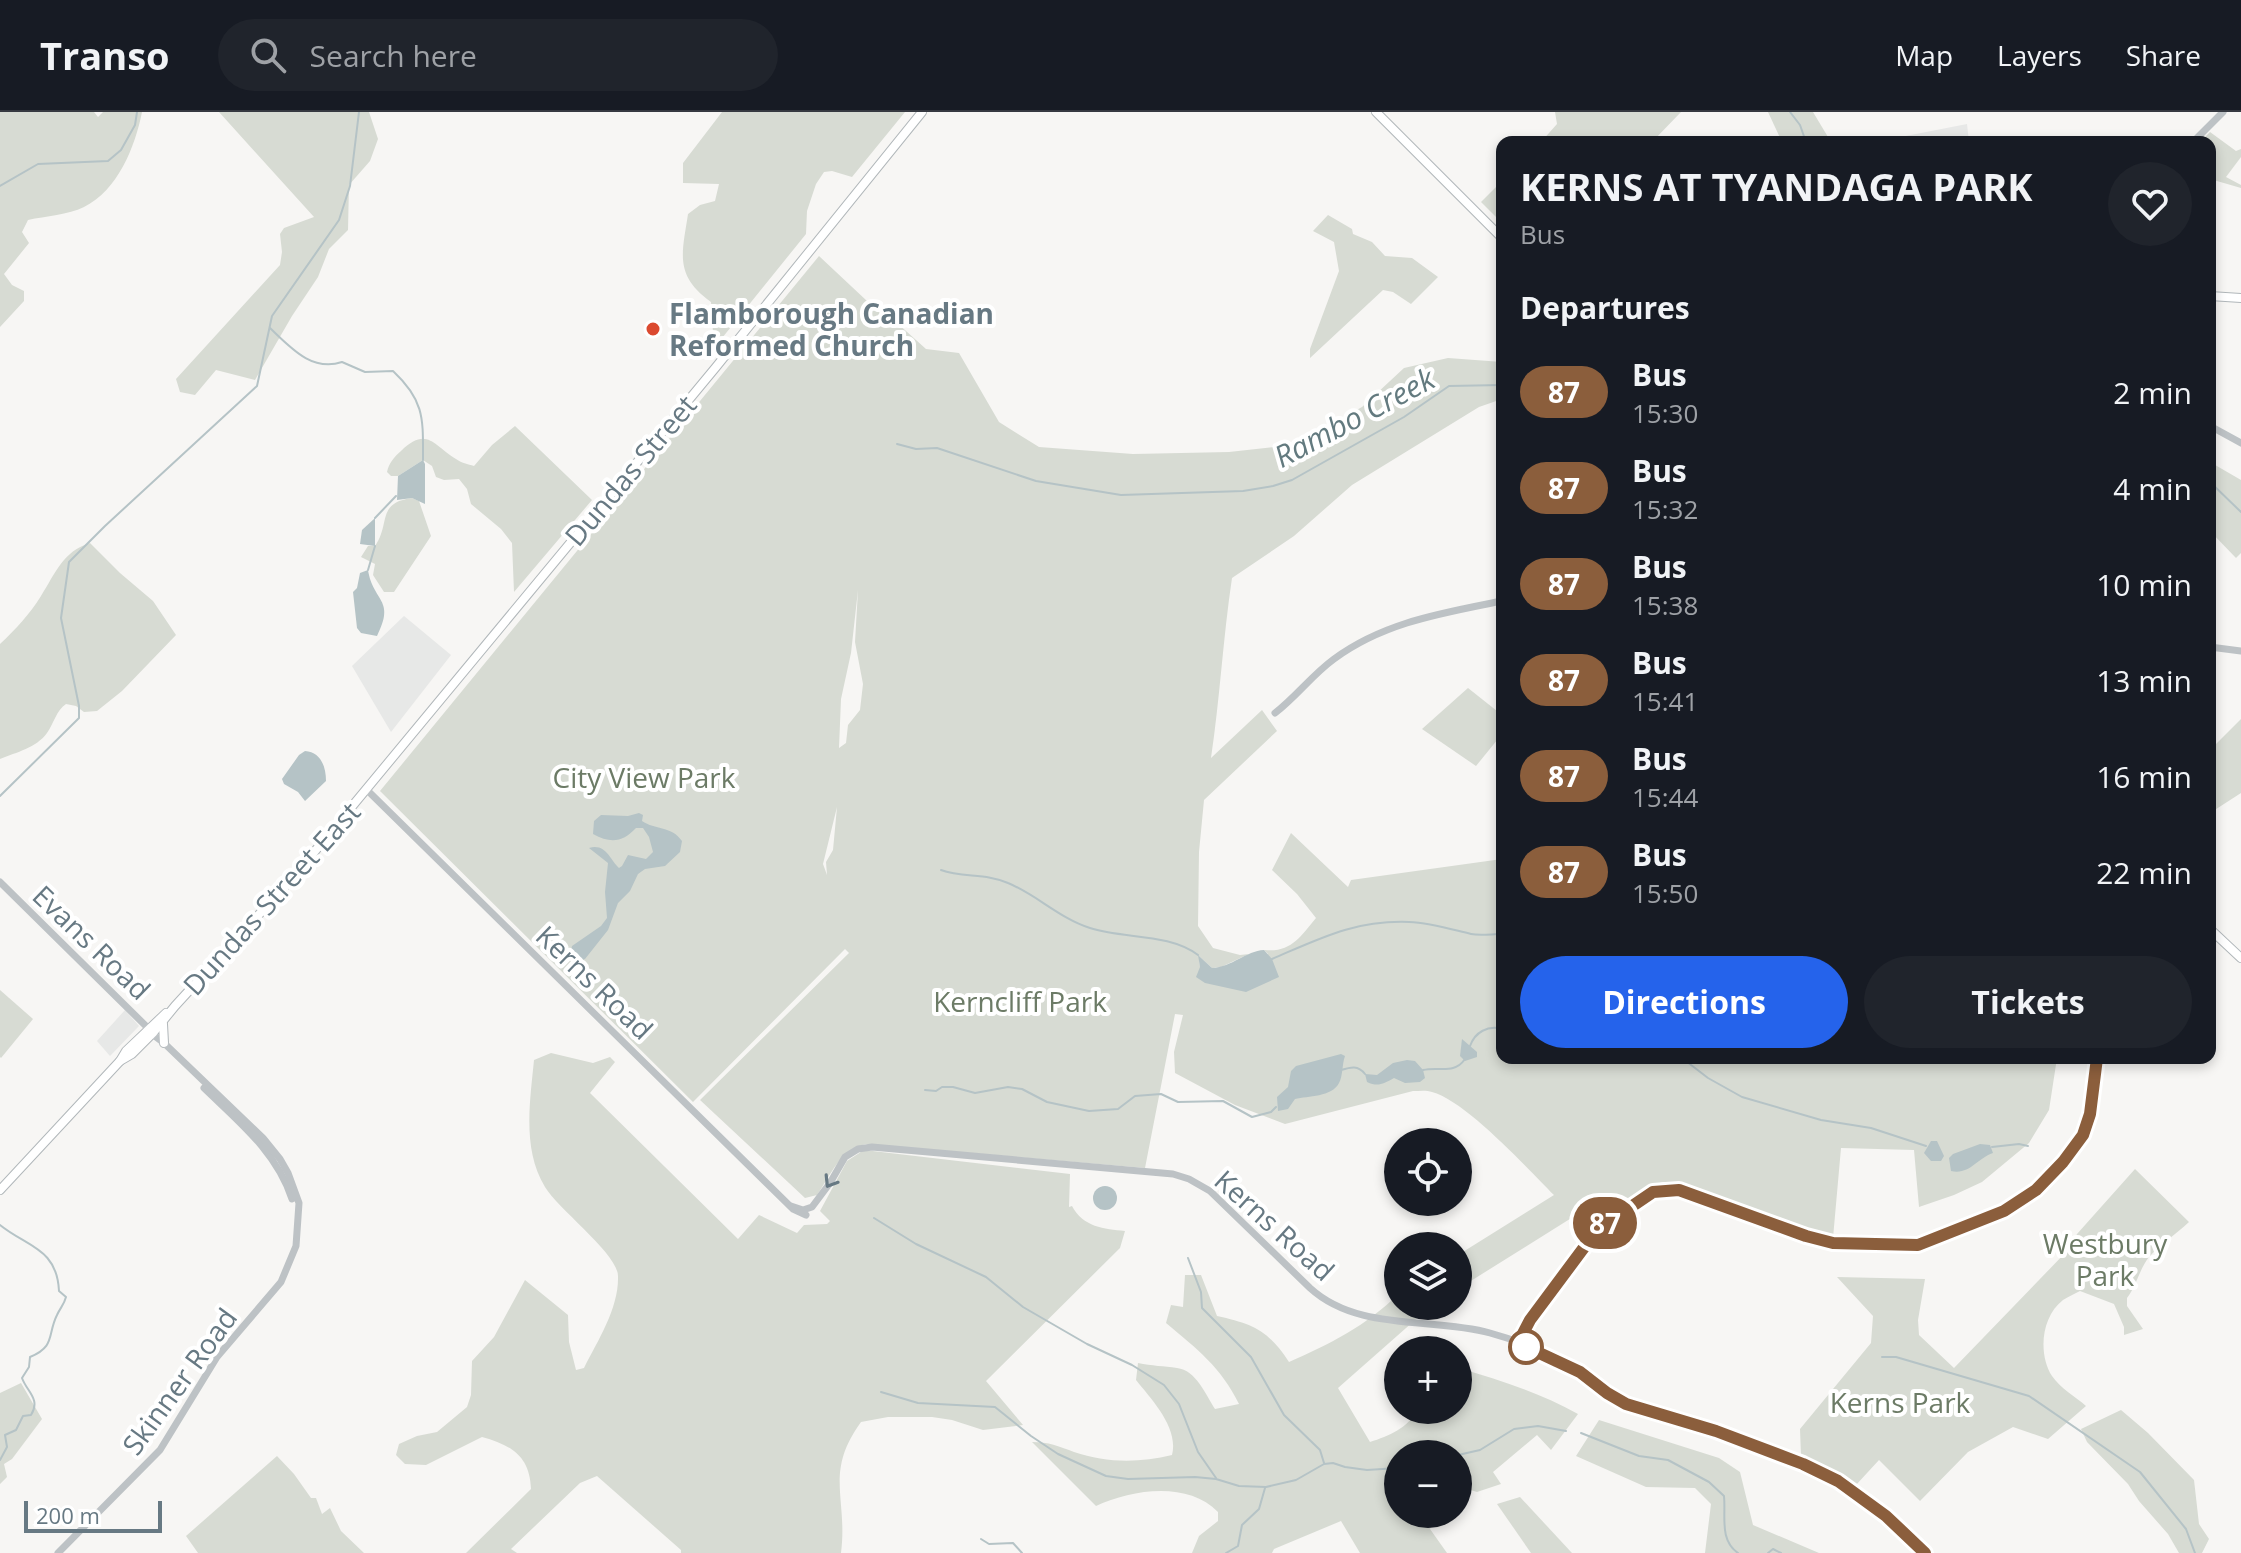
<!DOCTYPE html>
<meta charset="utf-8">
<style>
body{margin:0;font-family:"Open Sans",sans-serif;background:#20242c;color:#f1f3f6;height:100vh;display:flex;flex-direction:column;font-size:30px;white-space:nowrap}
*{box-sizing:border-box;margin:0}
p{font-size:26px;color:#9ea1a6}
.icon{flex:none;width:44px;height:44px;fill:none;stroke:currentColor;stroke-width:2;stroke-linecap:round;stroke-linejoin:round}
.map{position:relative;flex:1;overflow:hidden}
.details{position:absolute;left:1496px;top:24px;width:720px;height:928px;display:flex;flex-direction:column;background:#171b24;border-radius:16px;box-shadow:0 4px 12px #0003}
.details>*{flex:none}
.badge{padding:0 16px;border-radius:26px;font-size:28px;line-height:52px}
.controls{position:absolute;left:1384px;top:1016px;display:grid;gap:16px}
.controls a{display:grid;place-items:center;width:88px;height:88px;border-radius:50%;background:#171b24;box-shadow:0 4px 12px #0003;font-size:40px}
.scale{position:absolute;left:24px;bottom:20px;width:138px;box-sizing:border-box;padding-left:8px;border:4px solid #677983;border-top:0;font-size:22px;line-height:28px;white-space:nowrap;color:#677983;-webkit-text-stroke:6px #fff;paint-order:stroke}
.map>.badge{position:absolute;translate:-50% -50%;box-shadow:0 0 0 4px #fff}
h2{padding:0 24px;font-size:30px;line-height:72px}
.round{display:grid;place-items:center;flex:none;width:84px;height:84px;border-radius:42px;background:#20242c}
.summary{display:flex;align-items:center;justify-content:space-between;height:136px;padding:0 24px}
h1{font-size:38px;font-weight:700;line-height:60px}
.button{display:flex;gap:16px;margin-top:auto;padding:16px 24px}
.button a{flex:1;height:92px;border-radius:48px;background:#2563eb;color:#fff;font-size:32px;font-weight:700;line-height:92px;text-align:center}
.button a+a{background:#20242c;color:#f1f3f6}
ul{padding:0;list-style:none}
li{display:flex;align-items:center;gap:24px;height:96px;padding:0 24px}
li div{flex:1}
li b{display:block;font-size:30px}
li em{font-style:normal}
li .badge{min-width:88px;font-weight:700;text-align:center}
header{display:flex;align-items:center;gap:48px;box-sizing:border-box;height:112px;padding:0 40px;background:#171b24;border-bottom:2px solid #363941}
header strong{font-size:38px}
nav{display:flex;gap:44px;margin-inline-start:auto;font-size:28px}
.search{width:560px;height:72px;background:#20242c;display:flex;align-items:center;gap:20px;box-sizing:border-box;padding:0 28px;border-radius:44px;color:#9ea1a6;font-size:30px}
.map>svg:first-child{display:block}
.built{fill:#e7e8e7}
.green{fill:#d7dbd3;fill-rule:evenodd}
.water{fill:#b5c3c6}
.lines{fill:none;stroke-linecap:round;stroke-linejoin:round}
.stream{stroke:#b5c3c6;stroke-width:2}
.major-casing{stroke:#b1b7ba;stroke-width:10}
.minor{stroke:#bdc2c5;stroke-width:7}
.major{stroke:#fff;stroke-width:8}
.oneway{stroke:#677983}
.line-casing{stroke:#fff;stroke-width:18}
.line{stroke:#8b5e3c;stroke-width:12}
.poi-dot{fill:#db4a30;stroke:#fff;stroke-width:3}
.stop-dot{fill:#fff;stroke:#8b5e3c;stroke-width:4}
.labels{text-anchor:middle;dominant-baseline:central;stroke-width:8;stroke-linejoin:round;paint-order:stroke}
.poi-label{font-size:28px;font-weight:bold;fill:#677983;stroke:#fff;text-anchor:start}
.street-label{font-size:28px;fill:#677983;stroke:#fff}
.park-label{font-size:28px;fill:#6c7b66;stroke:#fff}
.water-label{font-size:30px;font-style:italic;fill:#637a7f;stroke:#fff}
</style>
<header>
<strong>Transo</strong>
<div class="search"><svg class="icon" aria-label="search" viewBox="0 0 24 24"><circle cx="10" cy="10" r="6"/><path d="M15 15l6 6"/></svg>Search here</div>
<nav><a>Map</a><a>Layers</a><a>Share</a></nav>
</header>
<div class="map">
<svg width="2241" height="1441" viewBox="0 0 2241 1441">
<rect width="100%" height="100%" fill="#f7f6f4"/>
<!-- built -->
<g class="built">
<path d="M1967 12 1969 30H1875Z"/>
<path d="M404 504 451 543 391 620 352 554Z"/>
<path d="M125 898 139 914 110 944 97 929Z"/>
</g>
<!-- green -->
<g class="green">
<path d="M0 0H94L98 5 103 0H142C135 35 118 78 84 95 68 103 46 104 28 108L22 120 29 131 4 162 12 173 24 179V189L0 215Z"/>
<path d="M219 0H369L378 27 370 49 349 73 348 118 329 137 318 165 292 204 255 268 216 258 195 283 180 280 176 267 280 153 282 140 280 122 284 116 314 105Z"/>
<path d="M722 0H905L852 65 832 59 824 60 816 72 807 99 806 122 714 236 711 190C674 163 682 142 688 102L700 93 715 89 719 72 683 71V51Z"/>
<path d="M1555 0H1681L1652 30H1541L1557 12Z"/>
<path d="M1768 0H1813L1831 30H1782Z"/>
<path d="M2210 20 2236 39 2241 37V45L2226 65 2241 73V76L2210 67V30H2200Z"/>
<path d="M1502 69V111L1481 90Z"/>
<path d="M1328 103 1352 117 1353 122 1372 130 1385 144 1412 146 1438 165 1411 192 1393 180 1383 178 1310 246V237L1339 159 1334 130 1313 119Z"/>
<path d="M819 144 883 204 886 201 926 237 959 241 999 310 1039 335 1133 342 1229 340 1294 333 1362 295 1404 256 1448 246 1502 250V287L1479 295 1352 373 1294 424 1232 466C1223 526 1220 586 1211 646L1262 598 1277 619 1204 688 1199 740 1198 814 1213 836 1240 843 1249 842 1221 855 1212 856 1199 844 1200 855 1230 857 1268 842 1264 838C1291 841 1300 825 1316 806L1297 782 1272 758 1291 721 1348 775 1351 768 1502 747V946H2057L2049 998 2029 1031 1982 1070 1954 1083 1919 1095 1914 1038 1841 1036 1833 1126 1743 1096 1681 1071 1663 1070 1647 1075 1596 1108 1581 1100 1458 1177V1143L1554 1083C1528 1057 1466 989 1432 980 1427 978 1419 979 1413 979L1285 1012 1235 993 1175 961 1174 940 1183 903 1175 902 1145 1056 866 1032C840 1037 831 1063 817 1083L805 1086 700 988 849 841 845 837 693 990 380 679ZM858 478 855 530 863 572 860 598 848 613 846 631 839 636 841 587 851 541ZM837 695 833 738 826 750 827 763 823 752Z"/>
<path d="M515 314 592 388 514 480 512 431 501 417 471 392 467 377 459 367 444 368 436 365 432 354 423 348 398 364H391L387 360C389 351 394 345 401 339 427 314 433 333 456 347 461 351 468 352 474 354L492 333Z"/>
<path d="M2210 350 2241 368V441L2236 446 2210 419Z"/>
<path d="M412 386 419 389 431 424 394 480H384L373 463 375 452 361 445 368 434H375C391 411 376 391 412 386Z"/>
<path d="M90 431 120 461 153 489 176 523 122 579 97 599 84 600 76 594 66 592C56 599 54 611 47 621 36 636 17 640 0 647V532C16 517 29 503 41 484 55 462 63 439 90 431Z"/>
<path d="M1468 576 1502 603V622L1476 654 1422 617Z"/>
<path d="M2241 607V681L2210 701V638Z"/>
<path d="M0 878 33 907 1 946 0 945Z"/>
<path d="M551 941 593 951 610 945 615 950 590 981 738 1127 759 1103 797 1121 804 1113 827 1112 830 1109 820 1099 847 1049 864 1038 1070 1062 1069 1095 1072 1094C1083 1115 1104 1117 1125 1119L1120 1136 986 1269 1023 1313 983 1318 952 1308 932 1305H888L861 1310C824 1361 848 1386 841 1441H681V1438L597 1364 580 1371 511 1437 517 1441H466L531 1377C530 1344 511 1333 482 1325L426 1353 405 1352 396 1343 399 1332 417 1324 437 1320 467 1295 471 1283 472 1249 494 1225 525 1168 568 1203 569 1230 576 1258 584 1256C598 1228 619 1196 618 1164 618 1142 559 1098 545 1075 522 1037 530 990 534 948Z"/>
<path d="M2135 1057 2189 1110C2176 1122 2161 1132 2149 1145 2139 1158 2136 1175 2127 1186V1194L2143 1217 2124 1223V1215L2114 1192 2080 1179C2074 1182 2068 1185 2063 1188 2041 1205 2038 1242 2052 1264 2060 1276 2076 1285 2086 1294L2048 1327 2013 1315 1968 1340 1920 1389 1879 1348 1856 1373 1801 1344 1800 1317 1871 1231 1873 1204 1837 1165 1925 1167 1918 1208 1919 1223 1954 1256 2068 1138 2077 1122Z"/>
<path d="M1185 1163H1201L1217 1204C1253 1212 1268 1218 1289 1250 1328 1233 1368 1213 1398 1182V1194H1431L1338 1276 1370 1330C1389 1324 1408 1316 1417 1298H1458V1256C1500 1268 1540 1281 1578 1302L1551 1338 1537 1323 1493 1360 1501 1372 1477 1380 1458 1374V1342H1398V1402H1437L1430 1417 1447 1441H1360L1341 1409 1274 1437 1272 1441H1192L1199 1424 1218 1409V1400C1188 1369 1133 1377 1096 1394L1032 1330C1049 1330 1058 1334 1074 1340 1106 1351 1139 1351 1172 1343 1179 1316 1152 1288 1136 1268L1138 1251C1152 1254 1164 1254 1177 1256 1196 1258 1206 1283 1215 1297L1239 1292C1221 1255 1197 1237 1166 1211L1171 1193 1183 1195Z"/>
<path d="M21 1271 42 1307 12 1347 4 1352 7 1365 0 1372V1281Z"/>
<path d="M2121 1298 2148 1321 2194 1368 2199 1412 2209 1427 2202 1441H2179L2168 1422 2139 1389 2128 1372 2087 1330 2081 1317Z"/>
<path d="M1599 1308 1719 1346 1740 1360 1753 1413 1819 1441H1705L1711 1392 1695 1376 1646 1375 1576 1344Z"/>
<path d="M277 1344 294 1362 311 1386H316L322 1402 330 1396 341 1419 364 1441H198L186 1424Z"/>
<path d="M1520 1385 1572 1441H1531L1497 1392Z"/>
</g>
<!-- water -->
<g class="water">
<path d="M423 348 425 352V392L412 386 397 388 398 364Z"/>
<path d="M375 406V434L360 432 362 418Z"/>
<path d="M368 458C373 490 396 487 377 524L361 521 357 516 353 480 357 476 360 461Z"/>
<path d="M305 639C321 640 326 655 326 669L305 689 298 680 284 672 282 667 299 643Z"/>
<path d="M639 701 643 703 642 709C655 718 672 714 682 729L680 740 665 754 645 757 638 762 630 779 618 791 608 818 585 847 575 850 570 843 572 834 601 814 607 806 605 780 608 751 589 736C606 731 610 748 619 756L622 754 628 743 646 747 653 740 649 725 643 716H636C623 730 611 732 593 722L594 709 601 703 628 704Z"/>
<path d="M1264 838 1272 847 1279 865 1246 880 1205 871 1196 865 1200 855 1198 843 1212 856C1232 855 1246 839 1264 838Z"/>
<path d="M1462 927 1477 940V945L1465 949 1460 944Z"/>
<path d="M1341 942 1345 944C1342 952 1343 964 1339 971 1332 985 1308 984 1295 987L1288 997 1278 999 1277 985 1288 975 1291 959 1296 954Z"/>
<path d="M1407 948 1415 949 1423 958 1425 966 1420 970 1405 971 1394 966C1383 972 1378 975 1367 970L1365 962 1377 963 1393 951Z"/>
<path d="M1937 1029 1944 1044 1941 1049H1931L1924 1041 1931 1029Z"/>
<path d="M1980 1032 1990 1033 1993 1041C1976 1047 1970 1063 1951 1059L1949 1046 1953 1042Z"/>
<circle cx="1105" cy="1086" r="12"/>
</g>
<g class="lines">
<!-- stream -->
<g class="stream">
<path d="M1790 0 1800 13 1806 30"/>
<path d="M0 74 38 52 108 49 121 38 135 13 137 0"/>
<path d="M270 216C291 236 312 260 342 250L365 260 393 259C425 289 423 307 423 348"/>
<path d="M897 332 916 337 937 336 1036 369 1121 383 1243 379 1273 374 1292 368 1404 305 1449 274 1502 273"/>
<path d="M2210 370 2241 400"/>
<path d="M375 406 396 384"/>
<path d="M368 458 375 434"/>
<path d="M0 684 79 606V594L61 506 69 450 105 414 257 274 272 204 339 108 350 74 359 0"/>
<path d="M941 758C962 766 986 761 1008 771 1037 783 1059 806 1090 816 1123 827 1169 821 1198 843"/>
<path d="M1272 847C1321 826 1355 808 1409 810 1431 811 1450 817 1471 822 1480 824 1492 822 1502 822"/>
<path d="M1470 934C1475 920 1488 913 1502 917"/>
<path d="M1682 946 1708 966 1742 985 1821 1008 1871 1016 1926 1034"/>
<path d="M1341 958C1351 955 1358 953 1365 962"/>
<path d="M1423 958C1439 954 1454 963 1465 947"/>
<path d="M925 978 936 979 942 975H953L975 981 1008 975 1022 977 1047 990 1089 999 1118 997 1135 984 1161 982 1178 990 1223 989 1252 1005 1271 1000 1276 995"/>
<path d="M1992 1035 2019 1032 2028 1034"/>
<path d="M874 1106 916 1132 986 1165 1023 1195 1087 1232 1132 1253 1164 1273 1179 1292 1198 1340 1216 1366"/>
<path d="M0 1113C27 1135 57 1136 59 1179L66 1185C64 1193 60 1196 57 1203 47 1223 56 1234 30 1245L29 1255 22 1266C27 1280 41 1287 31 1303L23 1304 16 1318 5 1323 7 1335 0 1348"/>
<path d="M1188 1146 1201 1180 1202 1196 1251 1245 1284 1303 1320 1338 1324 1351"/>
<path d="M1882 1245H1896L2029 1284 2140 1360 2186 1417 2195 1441"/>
<path d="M881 1280 918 1291 995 1295 1031 1324 1058 1342 1106 1364 1128 1367 1195 1365 1216 1367 1239 1374 1266 1375 1296 1368 1324 1352 1333 1351 1345 1355 1367 1358 1398 1356"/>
<path d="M1581 1321 1639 1344 1668 1348 1709 1370 1724 1384C1726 1404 1719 1428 1738 1441"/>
<path d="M1458 1343 1480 1338 1514 1317 1538 1314 1566 1319"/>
<path d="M981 1427 989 1432 1013 1431 1022 1441"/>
<path d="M1226 1441 1238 1434 1242 1413 1259 1397 1265 1376"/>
<path d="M1768 1441 1773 1437 1781 1441"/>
</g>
<!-- major casing -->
<g class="major-casing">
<g id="major">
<path d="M1376 0 1502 126"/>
<path d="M2210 184 2241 186"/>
<path d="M2210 817 2241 846"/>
<path d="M163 912 164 931"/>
<path d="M120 949 132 942 153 921 175 894 296 762 716 255 922 0"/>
<path d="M0 1078 120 949 126 939 166 901"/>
</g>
</g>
<!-- minor -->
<g class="minor">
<path d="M2193 30 2223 0"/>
<path d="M2210 314 2241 331"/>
<path d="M2210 535 2241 539"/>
<path d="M1275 601C1296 585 1312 563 1334 547 1384 510 1443 501 1502 489"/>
<path d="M367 678 793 1097 806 1103"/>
<path d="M0 770 152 920"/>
<path d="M204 976C238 1009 277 1040 292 1087"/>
<path d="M791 1094 803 1098 812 1095 830 1071 845 1045 858 1037 872 1035 1173 1062 1189 1067 1210 1079 1310 1176C1358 1220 1432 1205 1490 1221 1520 1229 1553 1244 1580 1260 1595 1269 1607 1283 1624 1291 1646 1301 1671 1303 1694 1311 1743 1328 1797 1343 1841 1371 1872 1391 1899 1415 1925 1441"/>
<path d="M58 1441 160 1338 217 1245 281 1170 296 1134 299 1091 288 1061 280 1047 263 1026 164 931 156 925"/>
</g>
<!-- major -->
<use href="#major" class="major"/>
</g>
<!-- one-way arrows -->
<defs><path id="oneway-chevron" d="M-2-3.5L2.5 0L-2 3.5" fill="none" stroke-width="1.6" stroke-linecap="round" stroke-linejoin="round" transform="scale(2)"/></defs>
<use class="oneway" href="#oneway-chevron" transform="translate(830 1070) rotate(122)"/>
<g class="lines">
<!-- line casing -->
<g class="line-casing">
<path id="line" d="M1925 1441 1886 1404 1838 1369 1803 1352 1716 1319 1626 1292 1607 1281 1580 1260 1518 1231 1530 1208 1597 1118 1653 1080 1679 1078 1806 1124 1833 1131 1918 1133 2004 1099 2036 1078 2063 1050 2083 1023 2090 1002 2097 946"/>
</g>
<!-- line -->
<use href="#line" class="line"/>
</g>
<!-- markers -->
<circle class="poi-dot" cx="653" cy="217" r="8"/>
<circle class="stop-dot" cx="1526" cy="1235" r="16"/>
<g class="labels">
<!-- poi labels -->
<g class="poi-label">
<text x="669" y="201">Flamborough Canadian<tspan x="669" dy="32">Reformed Church</tspan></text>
</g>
<!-- street labels -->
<g class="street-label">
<text transform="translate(630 358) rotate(-50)">Dundas Street</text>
<text transform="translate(271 786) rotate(-48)">Dundas Street East</text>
<text transform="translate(92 830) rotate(44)">Evans Road</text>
<text transform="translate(595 870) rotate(44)">Kerns Road</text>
<text transform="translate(1275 1113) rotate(42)">Kerns Road</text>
<text transform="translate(179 1269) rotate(-54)">Skinner Road</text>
</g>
<!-- park labels -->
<g class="park-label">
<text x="644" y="665">City View Park</text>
<text x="1020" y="889">Kerncliff Park</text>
<text x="2105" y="1131">Westbury<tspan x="2105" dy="32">Park</tspan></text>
<text x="1900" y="1290">Kerns Park</text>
</g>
<!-- water labels -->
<g class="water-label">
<text transform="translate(1354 305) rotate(-28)">Rambo Creek</text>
</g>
</g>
</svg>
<div class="controls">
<a><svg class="icon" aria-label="locate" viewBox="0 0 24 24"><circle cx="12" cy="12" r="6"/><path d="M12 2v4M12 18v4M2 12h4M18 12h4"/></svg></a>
<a><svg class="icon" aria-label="layers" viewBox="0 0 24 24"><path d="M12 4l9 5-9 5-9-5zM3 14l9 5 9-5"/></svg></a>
<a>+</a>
<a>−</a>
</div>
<div class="scale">200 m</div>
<b class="badge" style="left:1605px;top:1111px;background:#8b5e3c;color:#fff">87</b>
<section class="details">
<div class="summary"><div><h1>KERNS AT TYANDAGA PARK</h1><p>Bus</p></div><a class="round"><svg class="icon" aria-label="heart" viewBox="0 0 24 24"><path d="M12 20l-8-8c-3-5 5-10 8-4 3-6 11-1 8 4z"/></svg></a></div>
<h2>Departures</h2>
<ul>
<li><span class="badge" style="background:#8b5e3c;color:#fff">87</span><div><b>Bus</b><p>15:30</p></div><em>2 min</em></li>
<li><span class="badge" style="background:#8b5e3c;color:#fff">87</span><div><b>Bus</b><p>15:32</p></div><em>4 min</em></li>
<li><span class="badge" style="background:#8b5e3c;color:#fff">87</span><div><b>Bus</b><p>15:38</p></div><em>10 min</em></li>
<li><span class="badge" style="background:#8b5e3c;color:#fff">87</span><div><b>Bus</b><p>15:41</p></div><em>13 min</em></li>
<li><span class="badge" style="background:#8b5e3c;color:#fff">87</span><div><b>Bus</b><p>15:44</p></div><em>16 min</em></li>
<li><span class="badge" style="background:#8b5e3c;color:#fff">87</span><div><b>Bus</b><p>15:50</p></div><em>22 min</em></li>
</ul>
<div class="button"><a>Directions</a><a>Tickets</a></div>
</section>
</div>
